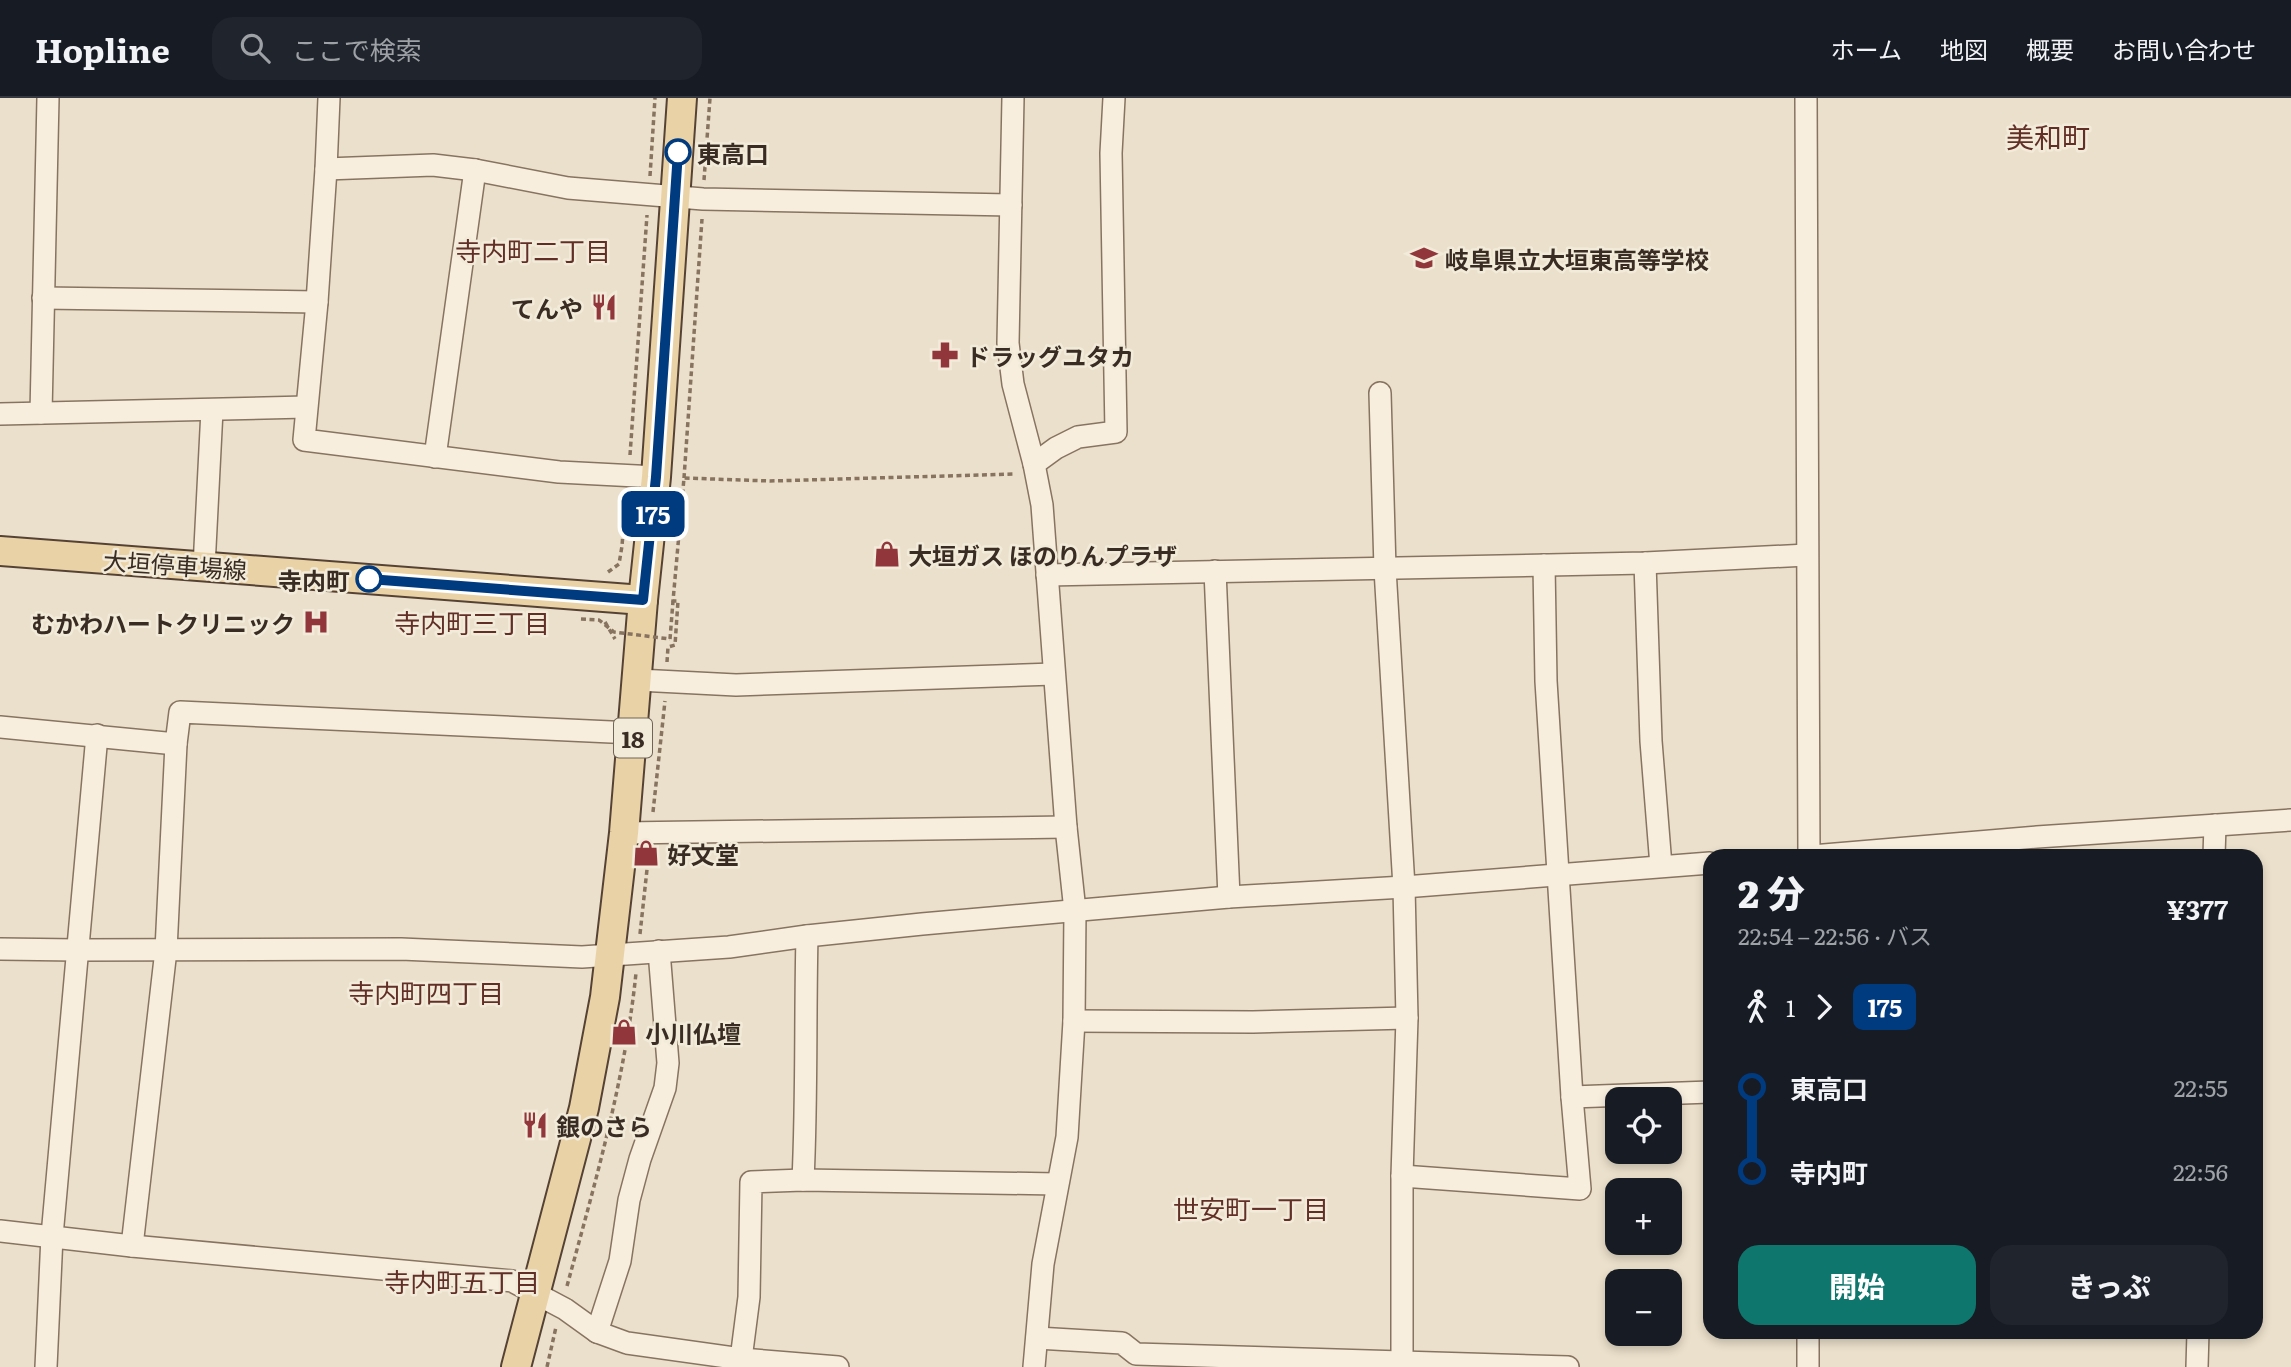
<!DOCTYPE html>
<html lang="ja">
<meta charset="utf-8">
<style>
body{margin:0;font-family:Literata,"Noto Sans JP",serif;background:#20242c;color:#f1f3f6;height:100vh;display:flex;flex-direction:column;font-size:26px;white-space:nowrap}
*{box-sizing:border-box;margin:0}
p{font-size:23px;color:#9ea1a6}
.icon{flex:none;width:38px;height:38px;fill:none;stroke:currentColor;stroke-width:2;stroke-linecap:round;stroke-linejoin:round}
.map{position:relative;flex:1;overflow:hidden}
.sheet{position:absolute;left:1703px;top:751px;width:560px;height:490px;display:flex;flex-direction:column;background:#171b24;border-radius:21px;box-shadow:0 4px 10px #0003}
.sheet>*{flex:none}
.badge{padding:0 14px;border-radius:10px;font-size:24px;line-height:46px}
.buttons{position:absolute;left:1605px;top:989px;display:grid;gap:14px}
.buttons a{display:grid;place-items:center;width:77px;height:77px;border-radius:14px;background:#171b24;box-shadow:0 4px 10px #0003;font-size:35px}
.map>.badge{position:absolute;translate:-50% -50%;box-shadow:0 0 0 4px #fff}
.legs{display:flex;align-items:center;gap:10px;height:77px;padding:0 35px;font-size:23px}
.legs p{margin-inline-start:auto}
.summary{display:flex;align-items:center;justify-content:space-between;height:119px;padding:0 35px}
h1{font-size:38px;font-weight:800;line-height:52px}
.action{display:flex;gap:14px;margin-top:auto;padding:14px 35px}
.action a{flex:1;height:80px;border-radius:21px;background:#0f766e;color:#fff;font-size:28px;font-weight:800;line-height:80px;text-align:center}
.action a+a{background:#20242c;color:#f1f3f6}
ul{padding:0 35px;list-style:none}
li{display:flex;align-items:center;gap:24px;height:84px;font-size:26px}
li i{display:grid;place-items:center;width:10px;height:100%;margin:0 9px;background:currentColor}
li i::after{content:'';width:18px;height:18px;margin:-9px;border:5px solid;border-radius:50%;background:#171b24}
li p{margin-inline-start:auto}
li:first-child i{background:linear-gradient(#0000 50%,currentColor 0)}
li:last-child i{background:linear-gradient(currentColor 50%,#0000 0)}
header{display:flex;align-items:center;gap:42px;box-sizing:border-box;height:98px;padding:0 35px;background:#171b24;border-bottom:2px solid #363941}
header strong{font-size:33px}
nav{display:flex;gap:38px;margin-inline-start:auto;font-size:24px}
.search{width:490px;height:63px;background:#20242c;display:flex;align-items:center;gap:18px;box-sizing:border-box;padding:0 24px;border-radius:21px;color:#9ea1a6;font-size:26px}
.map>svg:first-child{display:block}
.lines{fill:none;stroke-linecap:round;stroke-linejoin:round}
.minor-casing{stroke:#877360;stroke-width:24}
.major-casing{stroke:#564234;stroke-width:32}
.path{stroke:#877360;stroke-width:3.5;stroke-dasharray:5 3.5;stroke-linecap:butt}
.minor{stroke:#f7eede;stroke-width:21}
.major{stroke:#ead2a7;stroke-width:28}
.path-bridge{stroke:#877360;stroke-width:3.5;stroke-dasharray:5 3.5;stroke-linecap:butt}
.line-1-casing{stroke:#fff;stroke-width:16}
.line-1{stroke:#003b80;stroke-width:10}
.stop-1-dot{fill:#fff;stroke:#003b80;stroke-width:3.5}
.labels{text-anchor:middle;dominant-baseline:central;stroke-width:5;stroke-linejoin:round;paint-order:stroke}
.shield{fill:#f3ebda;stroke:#716559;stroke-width:2}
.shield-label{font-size:23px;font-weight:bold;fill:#392c22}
.stop-label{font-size:24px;font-weight:bold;fill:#392c22;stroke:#f3ebda;text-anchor:start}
.poi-label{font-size:24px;font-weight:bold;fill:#392c22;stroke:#f3ebda;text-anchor:start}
.street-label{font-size:24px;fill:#392c22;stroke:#f3ebda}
.neighbourhood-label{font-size:26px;fill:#622f26;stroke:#f3ebda}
.quarter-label{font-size:28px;fill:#622f26;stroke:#f3ebda}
</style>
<header>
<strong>Hopline</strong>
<div class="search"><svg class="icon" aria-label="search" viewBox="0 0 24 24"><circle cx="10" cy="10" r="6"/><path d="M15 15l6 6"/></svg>ここで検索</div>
<nav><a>ホーム</a><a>地図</a><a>概要</a><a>お問い合わせ</a></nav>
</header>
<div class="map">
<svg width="2291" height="1269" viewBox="0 0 2291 1269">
<rect width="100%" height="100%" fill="#ebe0cb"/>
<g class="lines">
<!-- minor casing -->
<g class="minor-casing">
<g id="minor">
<path d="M329 0 326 71 317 204 304 342 559 374 656 379"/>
<path d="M1013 0 1008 245 1013 286 1034 366 1042 407 1066 729 1075 813 1074 923 1067 1039 1043 1166 1034 1269"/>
<path d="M1806 0 1809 758"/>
<path d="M326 71 433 67 475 72 568 90 703 101 1011 107"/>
<path d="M43 200 317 204"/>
<path d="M1380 295 1385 471 1404 789 1407 920 1402 1078V1263"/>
<path d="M41 315 48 0"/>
<path d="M0 316 306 309"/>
<path d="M435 359 475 72"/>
<path d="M1034 366 1056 350 1078 339 1116 334 1111 55 1114 0"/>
<path d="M1645 465 1651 643 1661 768"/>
<path d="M1544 467 1546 583 1572 999 1710 994"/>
<path d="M204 469 212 312"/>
<path d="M1215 473 1229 799"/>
<path d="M1047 477 1645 465 1807 457"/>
<path d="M638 582 736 587 1054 576"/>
<path d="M0 629 176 646 180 614 633 635"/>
<path d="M624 735 1066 729"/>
<path d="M1812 758 2037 739 2291 722"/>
<path d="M2214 758 2215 727"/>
<path d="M0 851 77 852 401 851 582 859 729 849 807 838 922 826 1229 799 1404 789 1710 765"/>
<path d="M1074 923 1253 924 1407 920"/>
<path d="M1402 1078 1580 1091 1572 999"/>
<path d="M803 1082C807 1000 805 919 807 838"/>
<path d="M0 1133 132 1148 512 1183 565 1211 597 1234 627 1245 741 1261 838 1269"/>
<path d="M132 1148 166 852 176 646"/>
<path d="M597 1234 620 1163 629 1102 640 1061 665 990 668 965 659 853"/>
<path d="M1037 1240 1122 1245 1136 1256 1568 1269"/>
<path d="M741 1261 749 1199 751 1084 803 1082 1057 1086"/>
<path d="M46 1269 52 1138 97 637"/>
<path d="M1808 1269V1234"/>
<path d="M2197 1269 2198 1234"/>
</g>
</g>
<!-- major casing -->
<g class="major-casing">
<g id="major">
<path d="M0 453 643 502"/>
<path d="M516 1269 584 1010 605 899 624 735 643 502 656 379 682 0"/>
</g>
</g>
<!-- path -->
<g class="path">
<path d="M650 78 655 0"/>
<path d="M704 82 710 0"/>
<path d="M630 357 647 117"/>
<path d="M684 380 702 121"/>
<path d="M608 474 619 466 622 448 626 396"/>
<path d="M605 524 615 541"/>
<path d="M670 541 673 503"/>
<path d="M667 564 668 549 675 547 678 503H673L684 380 770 383 1014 376"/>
<path d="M653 714 665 603"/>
<path d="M640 836 649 753"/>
<path d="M567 1188C595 1085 625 982 636 875"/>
<path d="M547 1269 556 1229"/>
</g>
<!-- minor -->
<use href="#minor" class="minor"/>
<!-- major -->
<use href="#major" class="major"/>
<!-- path-bridge -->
<path class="path-bridge" d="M581 521 599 522 614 534 670 541"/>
</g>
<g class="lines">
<!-- line-1 casing -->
<g class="line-1-casing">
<path id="line-1" d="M369 481 643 502 656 379 678 54"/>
</g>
<!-- line-1 -->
<use href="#line-1" class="line-1"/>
</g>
<!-- icons -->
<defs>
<g id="school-bare" transform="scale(2.1)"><path d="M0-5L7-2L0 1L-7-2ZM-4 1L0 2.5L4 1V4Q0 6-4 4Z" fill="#91363b" stroke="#f3ebda" stroke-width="2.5" paint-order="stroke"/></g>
<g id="restaurant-bare" transform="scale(2.1)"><path d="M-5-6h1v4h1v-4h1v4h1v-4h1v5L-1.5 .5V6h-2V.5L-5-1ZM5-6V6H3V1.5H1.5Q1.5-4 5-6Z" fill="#91363b" stroke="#f3ebda" stroke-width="2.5" paint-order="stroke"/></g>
<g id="pharmacy-bare" transform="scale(2.1)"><path d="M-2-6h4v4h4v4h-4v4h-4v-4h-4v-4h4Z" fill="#91363b" stroke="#f3ebda" stroke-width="2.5" paint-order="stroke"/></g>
<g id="shop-bare" transform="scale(2.1)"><path d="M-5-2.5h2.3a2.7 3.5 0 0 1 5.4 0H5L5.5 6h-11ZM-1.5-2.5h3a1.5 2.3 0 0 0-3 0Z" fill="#91363b" stroke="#f3ebda" stroke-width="2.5" paint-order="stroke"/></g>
<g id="hospital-bare" transform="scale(2.1)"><path d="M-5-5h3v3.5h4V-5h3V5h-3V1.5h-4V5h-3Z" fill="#91363b" stroke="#f3ebda" stroke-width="2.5" paint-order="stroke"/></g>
</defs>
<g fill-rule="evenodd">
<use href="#school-bare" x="1424" y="160"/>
<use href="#restaurant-bare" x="604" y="209"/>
<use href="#pharmacy-bare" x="945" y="257"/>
<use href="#shop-bare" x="887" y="456"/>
<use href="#hospital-bare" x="316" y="524"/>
<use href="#shop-bare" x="646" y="755"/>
<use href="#shop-bare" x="624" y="934"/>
<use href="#restaurant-bare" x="535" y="1027"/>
</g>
<!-- markers -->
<g class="stop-1-dot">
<circle cx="678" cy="54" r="12"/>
<circle cx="369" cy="481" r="12"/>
</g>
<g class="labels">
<!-- shield labels -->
<rect class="shield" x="614" y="620.5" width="38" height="39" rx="5"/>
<g class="shield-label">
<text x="633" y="640">18</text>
</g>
<!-- stop labels -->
<g class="stop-label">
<text x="697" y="54">東高口</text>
<text x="350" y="481" text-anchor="end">寺内町</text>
</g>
<!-- poi labels -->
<g class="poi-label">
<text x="1445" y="160">岐阜県立大垣東高等学校</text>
<text x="583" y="209" text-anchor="end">てんや</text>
<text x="966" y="257">ドラッグユタカ</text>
<text x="908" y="456">大垣ガス ほのりんプラザ</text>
<text x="295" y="524" text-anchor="end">むかわハートクリニック</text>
<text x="667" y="755">好文堂</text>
<text x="645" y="934">小川仏壇</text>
<text x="556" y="1027">銀のさら</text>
</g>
<!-- street labels -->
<g class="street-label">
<text transform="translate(175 466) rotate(4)">大垣停車場線</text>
</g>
<!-- neighbourhood labels -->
<g class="neighbourhood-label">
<text x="533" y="151">寺内町二丁目</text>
<text x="472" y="523">寺内町三丁目</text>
<text x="426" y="893">寺内町四丁目</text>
<text x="1251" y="1109">世安町一丁目</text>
<text x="462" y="1182">寺内町五丁目</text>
</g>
<!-- quarter labels -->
<g class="quarter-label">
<text x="2048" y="38">美和町</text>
</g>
</g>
</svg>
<div class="buttons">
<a><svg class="icon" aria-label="locate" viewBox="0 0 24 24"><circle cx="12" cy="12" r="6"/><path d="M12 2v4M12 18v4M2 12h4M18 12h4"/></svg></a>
<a>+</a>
<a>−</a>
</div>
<b class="badge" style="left:653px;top:416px;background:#003b80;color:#fff">175</b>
<section class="sheet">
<div class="summary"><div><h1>2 分</h1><p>22:54 – 22:56 · バス</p></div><b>¥377</b></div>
<div class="legs"><svg class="icon" aria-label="walk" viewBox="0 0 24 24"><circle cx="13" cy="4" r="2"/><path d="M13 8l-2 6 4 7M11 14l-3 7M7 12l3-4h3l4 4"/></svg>1<svg class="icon" aria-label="forward" viewBox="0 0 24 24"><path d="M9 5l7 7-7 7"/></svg><b class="badge" style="background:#003b80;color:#fff">175</b></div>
<ul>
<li><i style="color:#003b80"></i><b>東高口</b><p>22:55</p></li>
<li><i style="color:#003b80"></i><b>寺内町</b><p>22:56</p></li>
</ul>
<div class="action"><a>開始</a><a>きっぷ</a></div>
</section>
</div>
